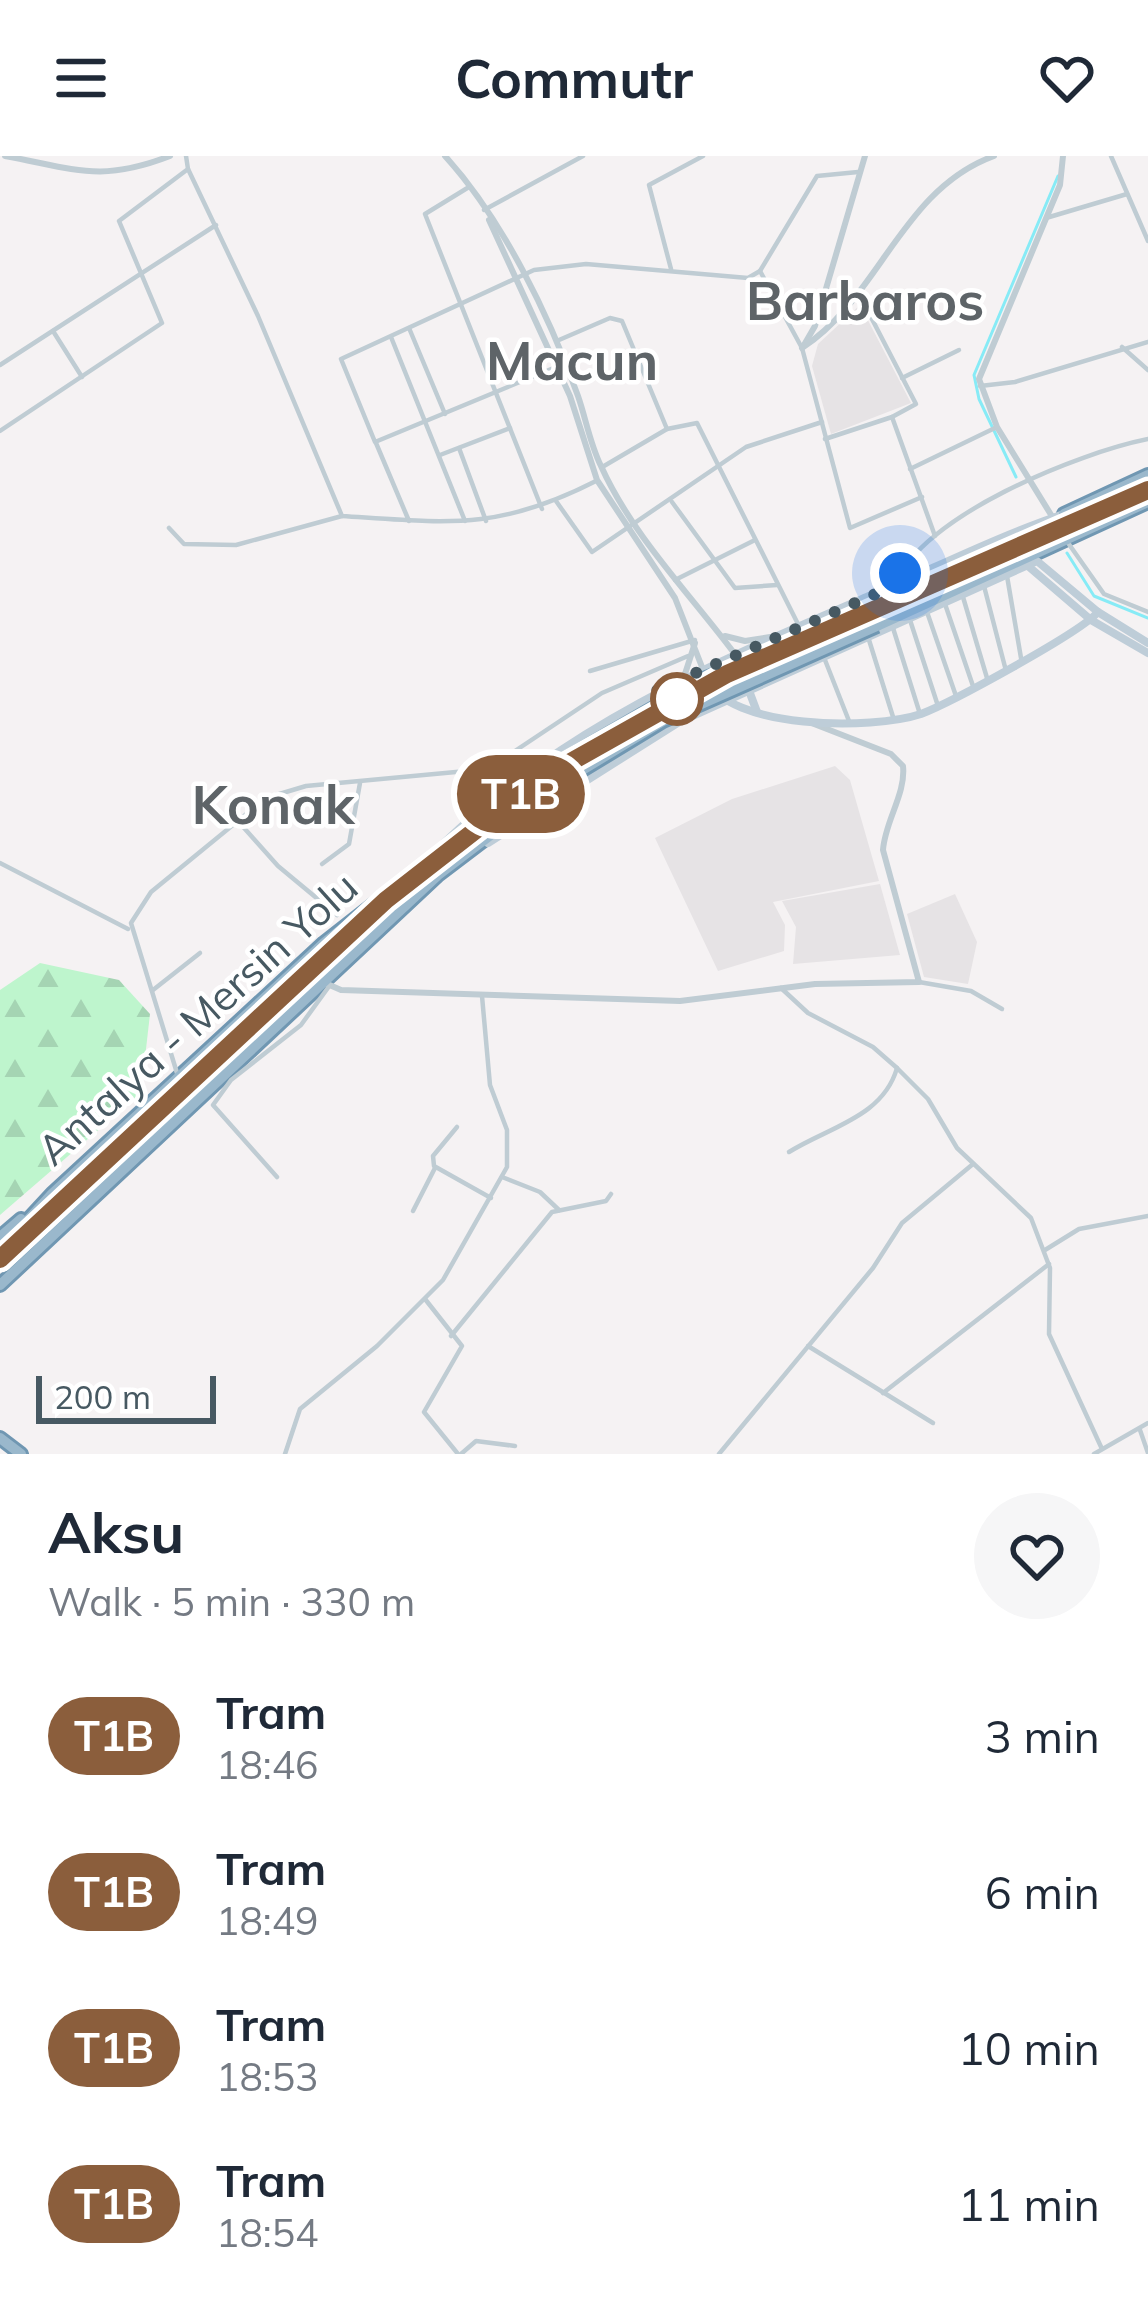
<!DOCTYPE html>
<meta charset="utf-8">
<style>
body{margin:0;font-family:Mulish,sans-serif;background:#f6f6f7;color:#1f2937;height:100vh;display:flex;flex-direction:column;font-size:45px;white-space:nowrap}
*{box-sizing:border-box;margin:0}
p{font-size:39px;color:#747a83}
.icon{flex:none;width:66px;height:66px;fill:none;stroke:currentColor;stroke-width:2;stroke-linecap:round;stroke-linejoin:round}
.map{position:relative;height:1298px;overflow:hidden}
.side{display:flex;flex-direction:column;background:#fff;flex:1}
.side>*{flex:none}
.badge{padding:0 24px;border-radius:39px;font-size:42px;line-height:78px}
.scale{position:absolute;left:36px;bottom:30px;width:180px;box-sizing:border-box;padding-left:12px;border:6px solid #475962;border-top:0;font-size:33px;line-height:42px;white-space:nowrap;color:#475962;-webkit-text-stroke:9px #fff;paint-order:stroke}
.you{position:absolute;width:60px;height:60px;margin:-30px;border:9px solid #fff;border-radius:50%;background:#1a73e8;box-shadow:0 0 0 18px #1a73e833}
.map>.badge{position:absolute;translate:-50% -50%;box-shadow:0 0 0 6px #fff}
.round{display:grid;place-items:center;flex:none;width:126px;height:126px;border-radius:63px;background:#f6f6f7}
.head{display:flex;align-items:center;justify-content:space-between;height:204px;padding:0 48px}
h1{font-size:57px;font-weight:700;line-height:90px}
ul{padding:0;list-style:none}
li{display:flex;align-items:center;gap:36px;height:156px;padding:0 48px}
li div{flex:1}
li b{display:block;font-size:45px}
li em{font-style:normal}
li .badge{min-width:132px;font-weight:700;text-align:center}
header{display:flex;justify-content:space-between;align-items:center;height:156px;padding:0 48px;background:#fff;font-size:54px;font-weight:700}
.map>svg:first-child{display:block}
.education{fill:#e6e3e5}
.forest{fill:url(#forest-firs)}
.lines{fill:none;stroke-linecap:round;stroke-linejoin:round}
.stream{stroke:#87ebf6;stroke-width:3}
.trunk-casing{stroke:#7097b2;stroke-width:16}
.minor{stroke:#bfccd3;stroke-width:4.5}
.tertiary{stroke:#bfccd3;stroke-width:6}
.secondary{stroke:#becdd8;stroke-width:8}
.trunk{stroke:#9ab8cc;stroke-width:10}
.tram{stroke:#b4b8bd;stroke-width:3}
.trunk-bridge-casing{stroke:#7097b2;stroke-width:16;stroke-linecap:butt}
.trunk-bridge{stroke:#9ab8cc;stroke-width:10}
.line-casing{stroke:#fff;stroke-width:27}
.line{stroke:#8b5e3c;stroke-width:18}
.walk{stroke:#475962;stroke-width:12;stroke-dasharray:0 21.6}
.stop-dot{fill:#fff;stroke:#8b5e3c;stroke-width:6}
.labels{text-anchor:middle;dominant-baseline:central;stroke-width:9;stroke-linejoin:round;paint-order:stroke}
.street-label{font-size:42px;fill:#475962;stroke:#fff}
.district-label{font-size:54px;font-weight:bold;fill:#5e6468;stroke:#fff}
</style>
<header><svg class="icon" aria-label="menu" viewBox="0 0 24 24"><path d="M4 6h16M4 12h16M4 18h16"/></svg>Commutr<svg class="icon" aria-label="heart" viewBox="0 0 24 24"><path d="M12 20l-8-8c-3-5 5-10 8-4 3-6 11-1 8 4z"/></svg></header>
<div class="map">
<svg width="1148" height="1298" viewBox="0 0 1148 1298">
<defs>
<pattern id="forest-firs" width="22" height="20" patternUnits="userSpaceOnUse" patternTransform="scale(3)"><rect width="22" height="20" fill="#bef5cd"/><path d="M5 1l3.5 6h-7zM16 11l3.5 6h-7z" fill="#a5d4b3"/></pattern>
</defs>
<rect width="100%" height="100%" fill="#f5f2f3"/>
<!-- education -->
<g class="education">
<path d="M860 149 911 247 831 278 812 210 818 188Z"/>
<path d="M835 610 850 624 879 725 773 746 785 769 784 795 718 815 655 682 732 643Z"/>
<path d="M880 728 900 799 793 808 796 771 782 745Z"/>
<path d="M955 738 977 786 968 828 924 821 907 758Z"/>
</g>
<!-- forest -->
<path class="forest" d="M40 807 119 824 150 858 141 937 0 1059V834Z"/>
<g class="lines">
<!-- stream -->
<g class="stream">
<path d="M1016 321 979 243 974 219 1058 20"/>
<path d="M1067 397 1094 440 1148 462"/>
</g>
<!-- trunk casing -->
<g class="trunk-casing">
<g id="trunk">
<path d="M1064 358 1148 319"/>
<path d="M870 455 1148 328"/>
<path d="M877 470 1148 346"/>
<path d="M0 1081 21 1063"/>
<path d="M0 1094 52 1038 324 787 541 617"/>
<path d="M0 1129 438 719 551 633"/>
<path d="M0 1282 21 1298"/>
</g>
</g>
<!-- minor -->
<g class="minor">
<path d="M1111 0 1148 85"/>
<path d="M188 13 258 160 342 360C449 367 498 375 596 325"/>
<path d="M858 16 817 20 760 115 802 192 850 372 922 341"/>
<path d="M469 31 425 58 542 353"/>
<path d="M484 54 583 0"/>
<path d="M1046 62 1127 38"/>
<path d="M671 113 649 29 703 0"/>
<path d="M859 138 916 248 892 261"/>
<path d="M409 172 445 258"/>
<path d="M53 175 82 221"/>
<path d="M391 181 465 365"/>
<path d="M559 184 610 162 622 165 667 273"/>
<path d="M1122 191 1148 214"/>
<path d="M0 209 216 69"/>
<path d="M556 211 375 286 341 203 534 114 586 108 748 122 760 115"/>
<path d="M902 222 959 194"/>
<path d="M980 230 1015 226 1148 186"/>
<path d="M0 275 162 167 119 65 188 13 186 0"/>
<path d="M825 283 892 261 935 380"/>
<path d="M376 287 409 365"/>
<path d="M459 292 486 365"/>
<path d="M440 299 510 272"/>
<path d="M604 310 667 273 697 267 799 470"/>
<path d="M910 313 997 271"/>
<path d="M556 345 592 396 746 291 822 266"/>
<path d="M672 346 735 432 777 429"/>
<path d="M169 372 184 388 236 389 342 360"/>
<path d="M1066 384 1104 438 1148 456"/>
<path d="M1007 420 1021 502"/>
<path d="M675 424 755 384"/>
<path d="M895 429C921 360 1078 297 1148 283"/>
<path d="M984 430 1005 511"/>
<path d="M963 441 987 522"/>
<path d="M945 448 973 530"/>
<path d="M927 456 956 540"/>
<path d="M910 464 938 550"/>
<path d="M893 472 920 558"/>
<path d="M869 484 894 564"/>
<path d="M825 504 849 565"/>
<path d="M590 515 695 484"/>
<path d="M237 664 278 710 337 759"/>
<path d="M0 707 128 773"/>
<path d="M322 708 349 688 360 627"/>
<path d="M919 826 971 835 1002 853"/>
<path d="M781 832 808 857 873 891 897 912 928 943 957 992 1031 1062 1050 1112 1049 1178 1102 1293"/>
<path d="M153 834 200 797"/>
<path d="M177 917 131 767 151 736 266 642 306 630 488 613 602 537 688 500"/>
<path d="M457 971 433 1000 434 1010 491 1042"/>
<path d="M789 996C829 971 883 961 897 912"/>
<path d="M277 1021 213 949 231 924 301 869 330 829"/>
<path d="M502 1021 540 1036 559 1054"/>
<path d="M413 1055 435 1012"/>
<path d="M1045 1094 1079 1073 1148 1060"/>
<path d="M425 1143 462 1190 424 1256 458 1298"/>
<path d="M451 1180 552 1056 606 1045 611 1038"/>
<path d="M808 1190 933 1267"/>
<path d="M883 1237 1049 1108"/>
<path d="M1140 1274 1148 1297"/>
<path d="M285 1298 300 1253 377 1190 443 1124 507 1011V974L490 929 482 840"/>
<path d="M461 1298 476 1285 515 1290"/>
<path d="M719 1298 873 1112 902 1067 973 1008"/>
<path d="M1094 1298 1148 1267"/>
</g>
<!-- tertiary -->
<g class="tertiary">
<path d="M5 0C76 13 100 27 170 0"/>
<path d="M445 0C503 64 549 159 578 240 586 263 590 288 601 310 632 379 689 437 734 497"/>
<path d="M489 64 570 240 597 324 675 442 702 511"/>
<path d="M804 189 815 170 865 0"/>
<path d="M802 192C880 141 901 34 994 0"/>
<path d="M1053 362 997 271 979 223 1060 29 1063 0"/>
<path d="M725 480 745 485 770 481"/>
<path d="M684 521 695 487"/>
<path d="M325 827 341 834 680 845 815 828 919 826 883 694C885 665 906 638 903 610L891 598 809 566"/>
</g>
<!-- secondary -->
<g class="secondary">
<path d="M1028 410 1091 464 1148 497"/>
<path d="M739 508 757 556"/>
<path d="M706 522C728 574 873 574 921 558 950 547 1080 477 1098 456"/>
<path d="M444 687C566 569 716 506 869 440 933 413 998 380 1064 358"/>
<path d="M488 687 679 566 1037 405 1098 456 1148 487"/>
</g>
<!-- trunk -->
<use href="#trunk" class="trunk"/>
<!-- tram -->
<path class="tram" d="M0 1110 368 765 445 699 547 624 681 549 1148 338"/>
<!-- trunk-bridge casing -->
<g class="trunk-bridge-casing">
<g id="trunk-bridge">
<path d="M541 617 704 523 870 455"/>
<path d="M551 633 663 565 877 470"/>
</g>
</g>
<!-- trunk-bridge -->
<use href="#trunk-bridge" class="trunk-bridge"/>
</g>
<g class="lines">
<!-- line casing -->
<g class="line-casing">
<path id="line" d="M0 1103 386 744 544 621 727 518 1148 334"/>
</g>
<!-- line -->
<use href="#line" class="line"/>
<!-- walk -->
<path class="walk" d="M677 543 657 534 896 429 900 417"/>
</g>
<!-- markers -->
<circle class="stop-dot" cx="677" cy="543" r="24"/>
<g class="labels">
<!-- street labels -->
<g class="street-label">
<text transform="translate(197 862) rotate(-42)">Antalya - Mersin Yolu</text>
</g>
<!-- district labels -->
<g class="district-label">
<text x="865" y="144">Barbaros</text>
<text x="572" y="204">Macun</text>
<text x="273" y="648">Konak</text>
</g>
</g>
</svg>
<div class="scale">200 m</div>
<div class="you" style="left:900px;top:417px"></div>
<b class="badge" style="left:521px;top:638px;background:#8b5e3c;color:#fff">T1B</b>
</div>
<section class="side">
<div class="head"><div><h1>Aksu</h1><p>Walk · 5 min · 330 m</p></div><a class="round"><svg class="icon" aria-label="heart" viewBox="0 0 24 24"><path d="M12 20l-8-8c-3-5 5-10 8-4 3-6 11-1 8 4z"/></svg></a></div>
<ul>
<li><span class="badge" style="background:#8b5e3c;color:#fff">T1B</span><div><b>Tram</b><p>18:46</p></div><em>3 min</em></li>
<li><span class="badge" style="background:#8b5e3c;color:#fff">T1B</span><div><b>Tram</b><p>18:49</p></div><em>6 min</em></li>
<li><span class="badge" style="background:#8b5e3c;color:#fff">T1B</span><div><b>Tram</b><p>18:53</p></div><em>10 min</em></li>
<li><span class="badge" style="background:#8b5e3c;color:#fff">T1B</span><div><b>Tram</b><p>18:54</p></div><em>11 min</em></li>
</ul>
</section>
